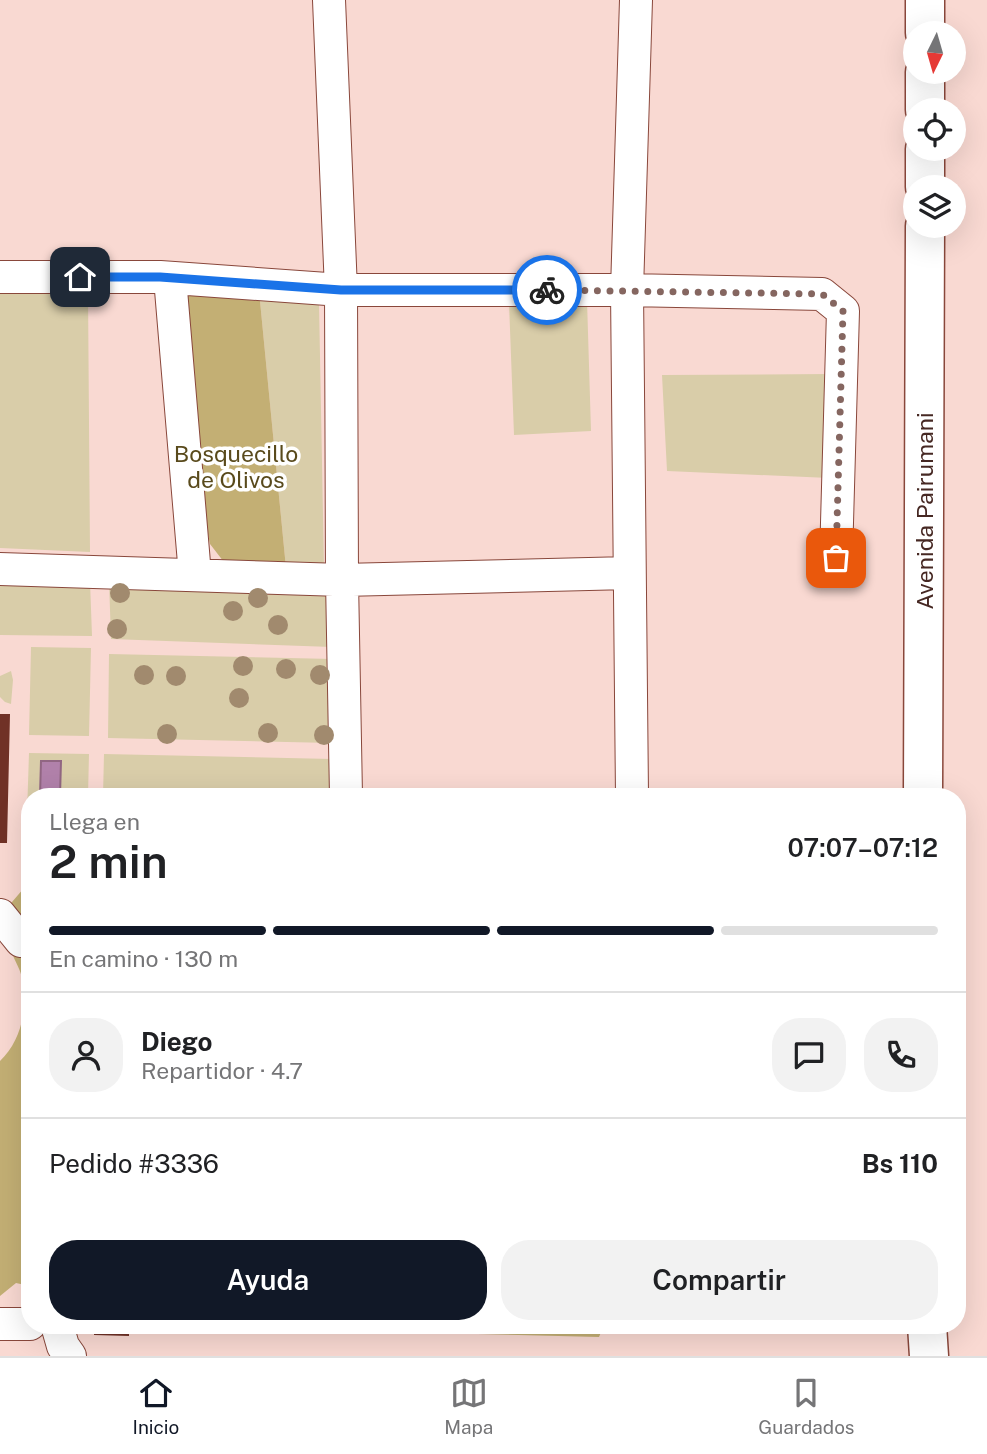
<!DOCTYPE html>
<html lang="es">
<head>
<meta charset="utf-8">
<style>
  :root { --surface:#fff; --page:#f2f2f2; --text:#202124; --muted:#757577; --line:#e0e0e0; --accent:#111827 }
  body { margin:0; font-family:"Public Sans",sans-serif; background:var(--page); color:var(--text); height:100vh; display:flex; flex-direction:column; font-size:26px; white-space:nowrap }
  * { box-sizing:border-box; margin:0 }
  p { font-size:23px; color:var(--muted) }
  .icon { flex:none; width:38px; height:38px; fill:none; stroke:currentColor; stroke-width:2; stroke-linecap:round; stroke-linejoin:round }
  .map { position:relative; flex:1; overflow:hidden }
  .sheet { position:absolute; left:21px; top:788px; width:945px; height:546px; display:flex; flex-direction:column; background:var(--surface); border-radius:28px; box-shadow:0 7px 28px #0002 }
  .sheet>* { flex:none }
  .needle { width:46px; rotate:185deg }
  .buttons { position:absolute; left:903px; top:21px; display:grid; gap:14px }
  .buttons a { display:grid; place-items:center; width:63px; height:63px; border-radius:50%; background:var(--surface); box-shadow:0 7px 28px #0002; font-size:35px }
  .pin { position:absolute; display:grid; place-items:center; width:60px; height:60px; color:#fff; margin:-30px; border-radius:14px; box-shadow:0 4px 10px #0006 }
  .courier { position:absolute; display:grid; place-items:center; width:70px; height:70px; margin:-35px; border:5px solid #1a73e8; border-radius:50%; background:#fff; color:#222; box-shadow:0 2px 9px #0007 }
  .head em { font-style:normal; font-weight:600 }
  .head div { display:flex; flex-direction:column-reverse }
  .head { display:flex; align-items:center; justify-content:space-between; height:119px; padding:0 28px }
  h1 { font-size:46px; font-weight:600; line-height:52px }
  .bar { display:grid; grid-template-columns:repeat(4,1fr); gap:10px 7px; align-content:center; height:84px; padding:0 28px }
  .bar i { height:9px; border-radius:5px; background:var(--line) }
  .bar .current { background:var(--accent) }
  .bar p { grid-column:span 4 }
  .line { display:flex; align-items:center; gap:18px; padding:0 28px; border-top:2px solid var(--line) }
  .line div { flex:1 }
  .round { display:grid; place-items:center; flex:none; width:74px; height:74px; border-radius:28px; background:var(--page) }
  .primary-button { display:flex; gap:14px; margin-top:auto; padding:14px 28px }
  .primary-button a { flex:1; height:80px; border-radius:28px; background:var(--accent); color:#fff; font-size:28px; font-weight:600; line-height:80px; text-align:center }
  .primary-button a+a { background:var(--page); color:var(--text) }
  .tab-bar { display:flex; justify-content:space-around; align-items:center; height:98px; border-top:2px solid var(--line); background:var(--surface); font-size:19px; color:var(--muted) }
  .tab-bar a { display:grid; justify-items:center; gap:4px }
  .tab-bar .current { color:var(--accent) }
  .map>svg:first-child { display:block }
  .green { fill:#d9cda9 }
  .forest { fill:#c3af74 }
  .water { fill:#b181aa; stroke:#916682; stroke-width:2 }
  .building { fill:#703126 }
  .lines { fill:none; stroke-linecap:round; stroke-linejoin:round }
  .minor-casing { stroke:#89473b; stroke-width:34 }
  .major-casing { stroke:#89473b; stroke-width:41 }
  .minor { stroke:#fff; stroke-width:32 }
  .major { stroke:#fff; stroke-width:38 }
  .tree { fill:#a18a6e }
  .done { stroke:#856660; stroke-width:7; stroke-dasharray:0 12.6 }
  .route { stroke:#1a73e8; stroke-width:9 }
  .labels { text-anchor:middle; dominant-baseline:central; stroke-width:7; stroke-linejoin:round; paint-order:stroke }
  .park-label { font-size:23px; fill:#594a1c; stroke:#fff }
  .street-label { font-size:23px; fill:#462823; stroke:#fff }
</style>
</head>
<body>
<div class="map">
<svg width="987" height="1356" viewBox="0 0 987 1356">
  <rect width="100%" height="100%" fill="#f9d9d2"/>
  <!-- green -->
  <path class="green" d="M88 292 90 552 0 548V294Z
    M587 300 591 431 514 435 509 303Z
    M260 301 319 303 324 568H286Z
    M830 374 829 478 667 471 662 375Z
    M0 581H90L92 636 0 635Z
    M109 581 332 588V647L111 639Z
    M31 647 91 648 89 736 29 735Z
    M109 654 333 659 331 743 108 738Z
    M11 671 13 680 11 704 5 702 0 697V676Z
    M29 753 89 754 88 796H60L61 762H41L40 796H30V844H26Z
    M104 754 332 759 331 796H103Z"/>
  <!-- forest -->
  <path class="forest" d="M183 294 260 301 286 568 227 566 210 544 195 469Z
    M30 881V1286L16 1283 0 1296V1061C22 1040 28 1007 22 979 21 970 15 962 12 953 7 941 4 928 0 916Z
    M418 1325H604L599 1337 434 1333Z"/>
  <!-- water -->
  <path class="water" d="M41 761H61L60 796H40Z"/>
  <!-- building -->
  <path class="building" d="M0 714H10L7 843H0Z
    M94 1325H129V1336L94 1335Z"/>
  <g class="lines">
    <defs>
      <path id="minor" d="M329 0 341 290 342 580 346 796
        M0 277H160L341 290H627L822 294 843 311 836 558
        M170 278 195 575
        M0 569 342 580 629 573
        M632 796 627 290 636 0
        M0 915 21 941
        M0 1324H30
        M57 1325 63 1346 70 1356"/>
      <path id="major" d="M925 33V0
        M925 110V72
        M925 187V149
        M923 796 925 226
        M927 1325 929 1356"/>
    </defs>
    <!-- minor casing -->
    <use href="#minor" class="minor-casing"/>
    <!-- major casing -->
    <use href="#major" class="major-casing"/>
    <!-- minor -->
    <use href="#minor" class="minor"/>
    <!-- major -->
    <use href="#major" class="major"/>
  </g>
  <!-- trees -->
  <g class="tree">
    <circle cx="120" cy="593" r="10"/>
    <circle cx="258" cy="598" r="10"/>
    <circle cx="233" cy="611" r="10"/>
    <circle cx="278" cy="625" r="10"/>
    <circle cx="117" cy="629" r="10"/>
    <circle cx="243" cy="666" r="10"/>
    <circle cx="286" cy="669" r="10"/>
    <circle cx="144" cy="675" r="10"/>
    <circle cx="320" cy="675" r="10"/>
    <circle cx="176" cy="676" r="10"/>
    <circle cx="239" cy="698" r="10"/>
    <circle cx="268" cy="733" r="10"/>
    <circle cx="167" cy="734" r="10"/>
    <circle cx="324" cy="735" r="10"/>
  </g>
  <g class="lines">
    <!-- done -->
    <path class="done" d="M547 290 822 294 843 311 836 558"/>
    <!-- route -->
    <path class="route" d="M80 277H160L341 290H547"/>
  </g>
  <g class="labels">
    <!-- park labels -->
    <g class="park-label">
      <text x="236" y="453">Bosquecillo<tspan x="236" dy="26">de Olivos</tspan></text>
    </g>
    <!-- street labels -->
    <g class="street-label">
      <text transform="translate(924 511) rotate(-90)">Avenida Pairumani</text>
    </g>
  </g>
</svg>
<div class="buttons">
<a><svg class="needle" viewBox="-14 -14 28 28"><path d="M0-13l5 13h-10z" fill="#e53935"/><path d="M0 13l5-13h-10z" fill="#757577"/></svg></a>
<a><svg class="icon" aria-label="locate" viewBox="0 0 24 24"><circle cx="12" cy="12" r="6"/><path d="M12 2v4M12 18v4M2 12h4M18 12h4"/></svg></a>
<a><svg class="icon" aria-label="layers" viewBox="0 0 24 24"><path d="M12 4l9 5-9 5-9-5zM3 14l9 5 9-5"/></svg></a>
</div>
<div class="pin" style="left:836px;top:558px;background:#ea580c"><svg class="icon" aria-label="bag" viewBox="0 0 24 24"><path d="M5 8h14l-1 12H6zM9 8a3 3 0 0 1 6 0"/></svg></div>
<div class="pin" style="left:80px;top:277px;background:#1f2937"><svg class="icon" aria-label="home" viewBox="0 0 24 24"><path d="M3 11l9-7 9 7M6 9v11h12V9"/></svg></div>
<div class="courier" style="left:547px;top:290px"><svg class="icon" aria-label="bike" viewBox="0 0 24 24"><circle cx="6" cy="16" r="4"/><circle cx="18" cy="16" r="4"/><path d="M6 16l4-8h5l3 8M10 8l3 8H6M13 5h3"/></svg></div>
<section class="sheet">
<div class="head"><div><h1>2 min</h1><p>Llega en</p></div><em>07:07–07:12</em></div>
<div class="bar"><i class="current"></i><i class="current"></i><i class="current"></i><i></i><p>En camino · 130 m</p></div>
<div class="line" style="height:126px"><a class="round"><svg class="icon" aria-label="person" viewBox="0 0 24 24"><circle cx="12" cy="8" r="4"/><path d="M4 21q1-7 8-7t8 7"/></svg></a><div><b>Diego</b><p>Repartidor · 4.7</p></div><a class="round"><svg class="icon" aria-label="chat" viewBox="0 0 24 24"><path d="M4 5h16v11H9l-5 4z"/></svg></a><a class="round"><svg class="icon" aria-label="phone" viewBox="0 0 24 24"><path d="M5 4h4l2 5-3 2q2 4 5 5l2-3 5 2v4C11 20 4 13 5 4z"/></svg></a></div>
<div class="line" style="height:91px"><div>Pedido #3336</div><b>Bs 110</b></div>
<div class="primary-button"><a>Ayuda</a><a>Compartir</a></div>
</section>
</div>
<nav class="tab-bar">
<a class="current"><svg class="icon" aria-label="home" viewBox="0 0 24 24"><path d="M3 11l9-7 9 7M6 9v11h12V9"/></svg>Inicio</a>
<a><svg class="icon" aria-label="map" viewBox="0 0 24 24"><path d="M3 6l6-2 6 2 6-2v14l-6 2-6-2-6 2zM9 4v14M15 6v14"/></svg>Mapa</a>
<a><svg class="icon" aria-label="saved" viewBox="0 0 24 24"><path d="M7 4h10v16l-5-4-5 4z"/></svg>Guardados</a>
</nav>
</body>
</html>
